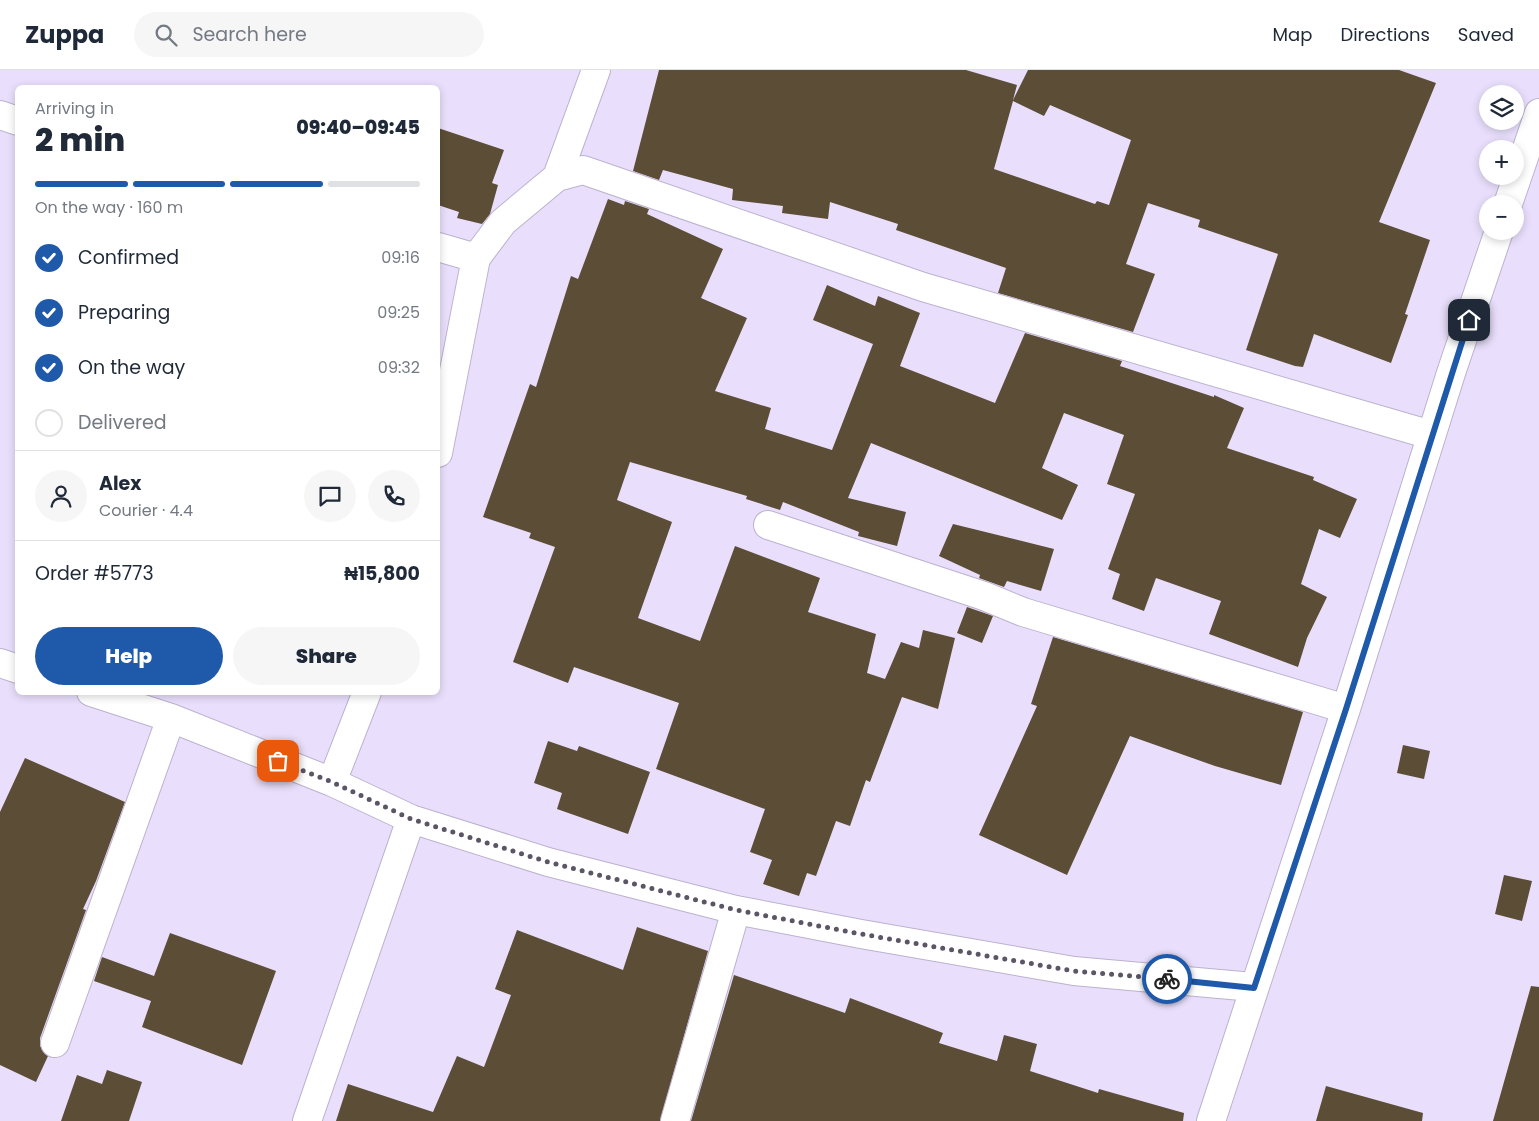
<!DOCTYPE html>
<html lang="en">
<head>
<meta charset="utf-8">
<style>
  :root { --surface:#fff; --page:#f6f6f7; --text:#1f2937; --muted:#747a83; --line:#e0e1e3; --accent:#1f59aa }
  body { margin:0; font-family:Poppins,sans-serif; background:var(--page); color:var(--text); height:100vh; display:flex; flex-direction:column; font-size:19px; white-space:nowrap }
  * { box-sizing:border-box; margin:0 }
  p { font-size:16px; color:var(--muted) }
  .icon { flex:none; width:28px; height:28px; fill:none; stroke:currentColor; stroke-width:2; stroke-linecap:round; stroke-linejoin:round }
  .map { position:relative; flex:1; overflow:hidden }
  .panel { position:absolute; left:15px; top:15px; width:425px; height:610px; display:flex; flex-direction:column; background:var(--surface); border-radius:8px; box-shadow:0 2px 8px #0003 }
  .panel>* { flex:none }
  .tools { position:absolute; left:1479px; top:15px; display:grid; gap:10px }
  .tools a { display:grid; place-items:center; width:45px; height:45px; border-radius:50%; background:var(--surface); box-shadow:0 2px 8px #0003; font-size:25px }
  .pin { position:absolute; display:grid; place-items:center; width:42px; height:42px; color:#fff; margin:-21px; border-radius:10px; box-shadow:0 2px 8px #0006 }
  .courier { position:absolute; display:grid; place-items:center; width:50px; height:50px; margin:-25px; border:4px solid #1f59aa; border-radius:50%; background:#fff; color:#222; box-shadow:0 1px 6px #0007 }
  .overview em { font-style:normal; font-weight:800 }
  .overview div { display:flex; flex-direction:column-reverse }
  .overview { display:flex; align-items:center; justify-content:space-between; height:85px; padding:0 20px }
  h1 { font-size:32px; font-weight:800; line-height:38px }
  .bar { display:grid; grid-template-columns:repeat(4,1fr); gap:8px 5px; align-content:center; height:60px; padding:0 20px }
  .bar i { height:6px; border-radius:4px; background:var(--line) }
  .bar .on { background:var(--accent) }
  .bar p { grid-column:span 4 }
  .line { display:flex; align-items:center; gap:12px; padding:0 20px; border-top:1px solid var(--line) }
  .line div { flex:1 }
  .round { display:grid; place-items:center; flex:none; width:52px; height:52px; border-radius:26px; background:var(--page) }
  ol { padding:0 20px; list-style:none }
  li { display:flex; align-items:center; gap:15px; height:55px }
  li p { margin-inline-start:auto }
  li .icon { padding:5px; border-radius:50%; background:var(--accent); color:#fff; stroke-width:4 }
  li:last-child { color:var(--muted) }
  li i { width:28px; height:28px; border:2px solid var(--line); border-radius:50% }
  .primary-button { display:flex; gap:10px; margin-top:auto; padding:10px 20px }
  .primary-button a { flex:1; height:58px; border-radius:30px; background:var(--accent); color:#fff; font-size:20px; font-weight:800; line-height:58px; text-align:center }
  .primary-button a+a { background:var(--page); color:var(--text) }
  header { display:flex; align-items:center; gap:30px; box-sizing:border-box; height:70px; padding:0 25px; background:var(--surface); border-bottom:1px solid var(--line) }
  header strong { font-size:24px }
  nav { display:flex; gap:28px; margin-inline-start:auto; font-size:18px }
  .search { width:350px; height:45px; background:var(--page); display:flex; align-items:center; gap:12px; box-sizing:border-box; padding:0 18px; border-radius:28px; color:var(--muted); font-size:19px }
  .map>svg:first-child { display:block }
  .building { fill:#5c4d36; fill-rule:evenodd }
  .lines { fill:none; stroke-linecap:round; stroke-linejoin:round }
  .street-casing { stroke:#bcb2ce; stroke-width:30 }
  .street { stroke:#fff; stroke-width:28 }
  .done { stroke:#5b5566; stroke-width:5; stroke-dasharray:0 9 }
  .route { stroke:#1f59aa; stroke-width:6 }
</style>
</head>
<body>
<header>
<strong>Zuppa</strong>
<div class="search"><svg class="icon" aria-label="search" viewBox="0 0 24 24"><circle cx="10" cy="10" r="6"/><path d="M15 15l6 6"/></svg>Search here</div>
<nav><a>Map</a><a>Directions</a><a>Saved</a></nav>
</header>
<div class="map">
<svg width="1539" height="1051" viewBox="0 0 1539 1051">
  <rect width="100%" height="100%" fill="#e9dffc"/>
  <!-- building -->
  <path class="building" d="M659 0H966L1017 15 1013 30 1028 0H1399L1436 13 1379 152 1430 170 1405 244 1408 245 1391 293 1314 264 1303 297 1295 296 1246 280 1278 184 1198 157 1200 150 1148 133 1126 194 1155 204 1133 262 998 223 1006 198 896 160 898 154 830 132 828 149 782 143 783 136 732 130 733 119 663 100 659 110 633 101ZM1013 31 1044 46 1050 35 1131 70 1109 135 1097 131 1095 134 994 99Z
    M438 58 504 80 492 113 498 115 490 144 482 154 457 148 459 142 438 135Z
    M608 129 624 135 625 131 649 139 647 144 723 179 701 228 747 248 715 321 771 338 765 359 832 380 873 274 813 250 827 215 875 236 878 226 920 243 900 296 995 333 1025 263 1122 291 1120 296 1214 327V325L1244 338 1227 378 1314 407 1313 410 1357 429 1340 468 1319 459 1301 514 1327 527 1307 568 1298 597 1209 564 1221 531 1156 508 1144 541 1112 529 1120 504 1108 499 1135 424 1107 414 1124 365 1064 343 1042 398 1078 415 1062 450 871 373 848 428 906 442 897 476 858 466 859 462 783 432 780 440 746 429 747 426 630 392 617 430 672 452 638 548 700 571 735 476 820 508 808 542 876 564 867 603 885 609 901 572 919 578 923 560 955 568 938 639 902 627 870 712 866 710 850 756 836 751 816 806 807 803 799 826 763 814 772 790 750 782 765 739 656 699 679 633 574 597 568 613 513 592 555 477 529 468 531 463 483 447 530 314 536 317 571 206 578 209Z
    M953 454 1054 479 1041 521 1007 511 1004 517 979 508 980 505 939 486Z
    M967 537 993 546 982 573 957 563Z
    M1053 567 1303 642 1281 715 1215 696 1130 666 1067 805 979 765 1037 636 1031 634Z
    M548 671 577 681 579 676 650 702 628 764 557 739 562 723 534 713Z
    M1403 675 1430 681 1424 709 1397 703Z
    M25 688 125 732 96 811 83 839 86 840 40 968V976L48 986 36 1012 0 995V742Z
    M1504 805 1532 811 1522 851 1495 844Z
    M637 857 708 881 660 1051H336L348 1014 433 1042 457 986 484 997 511 925 495 919 517 860 623 900Z
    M170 863 276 901 242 995 142 957 151 931 94 911 102 887 154 906Z
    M734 905 845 943 850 928 943 963 939 973 997 991 1004 965 1037 974 1030 1001 1098 1023 1099 1019 1184 1043 1183 1051H691Z
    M1531 916 1539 917V1051H1493Z
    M107 1000 142 1012 129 1051H61L77 1005 102 1014Z
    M1326 1016 1423 1043 1422 1051H1316Z"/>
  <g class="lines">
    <defs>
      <path id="street" d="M0 45 18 51
        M557 107 596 0
        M1508 134 1539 43
        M438 177 476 188
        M438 383 476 188 503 152 557 107 583 100 923 217 1431 365
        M768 455 984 526 1023 542 1346 639
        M0 593 18 599
        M91 622 171 648 332 712 411 749 548 792 736 840 861 864 1074 901 1253 917
        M332 712 367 622
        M55 973 171 648
        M307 1051 411 749
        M675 1051 736 840
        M1211 1051 1346 639 1451 303 1499 161"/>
    </defs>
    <!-- street casing -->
    <use href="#street" class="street-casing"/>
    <!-- street -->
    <use href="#street" class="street"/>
  </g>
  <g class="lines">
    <!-- done -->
    <path class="done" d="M278 691 332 712 411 749 548 792 736 840 861 864 1074 901 1167 909"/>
    <!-- route -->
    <path class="route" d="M1167 909 1254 918 1346 639 1469 250"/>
  </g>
</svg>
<div class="tools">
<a><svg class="icon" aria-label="layers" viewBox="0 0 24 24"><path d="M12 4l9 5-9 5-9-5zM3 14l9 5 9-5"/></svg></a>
<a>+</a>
<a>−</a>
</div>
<div class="pin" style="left:278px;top:691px;background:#ea580c"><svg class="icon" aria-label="bag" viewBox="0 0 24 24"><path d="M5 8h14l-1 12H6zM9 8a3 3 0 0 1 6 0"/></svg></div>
<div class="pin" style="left:1469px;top:250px;background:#1f2937"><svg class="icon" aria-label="home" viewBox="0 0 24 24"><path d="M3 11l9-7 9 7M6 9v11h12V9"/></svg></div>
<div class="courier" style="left:1167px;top:909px"><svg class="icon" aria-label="bike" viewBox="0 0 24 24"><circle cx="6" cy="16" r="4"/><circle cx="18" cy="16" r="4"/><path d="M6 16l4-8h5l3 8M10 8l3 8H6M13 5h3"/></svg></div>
<section class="panel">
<div class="overview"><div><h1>2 min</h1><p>Arriving in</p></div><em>09:40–09:45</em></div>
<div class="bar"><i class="on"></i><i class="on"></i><i class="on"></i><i></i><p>On the way · 160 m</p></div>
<ol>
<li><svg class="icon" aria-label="check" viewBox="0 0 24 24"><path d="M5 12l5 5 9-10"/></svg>Confirmed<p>09:16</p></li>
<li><svg class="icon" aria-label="check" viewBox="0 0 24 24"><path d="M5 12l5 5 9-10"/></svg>Preparing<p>09:25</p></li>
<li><svg class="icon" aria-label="check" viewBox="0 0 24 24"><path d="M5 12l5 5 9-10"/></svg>On the way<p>09:32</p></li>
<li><i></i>Delivered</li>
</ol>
<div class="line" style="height:90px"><a class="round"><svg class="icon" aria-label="person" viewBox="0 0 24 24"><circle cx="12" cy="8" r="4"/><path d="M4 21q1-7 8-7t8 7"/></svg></a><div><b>Alex</b><p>Courier · 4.4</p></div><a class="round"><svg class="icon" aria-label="chat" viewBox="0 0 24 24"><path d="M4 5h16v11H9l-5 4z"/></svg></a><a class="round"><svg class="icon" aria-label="phone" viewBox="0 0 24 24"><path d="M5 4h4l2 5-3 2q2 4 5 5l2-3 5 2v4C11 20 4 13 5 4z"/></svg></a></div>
<div class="line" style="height:65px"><div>Order #5773</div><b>₦15,800</b></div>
<div class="primary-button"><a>Help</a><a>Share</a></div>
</section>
</div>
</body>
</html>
